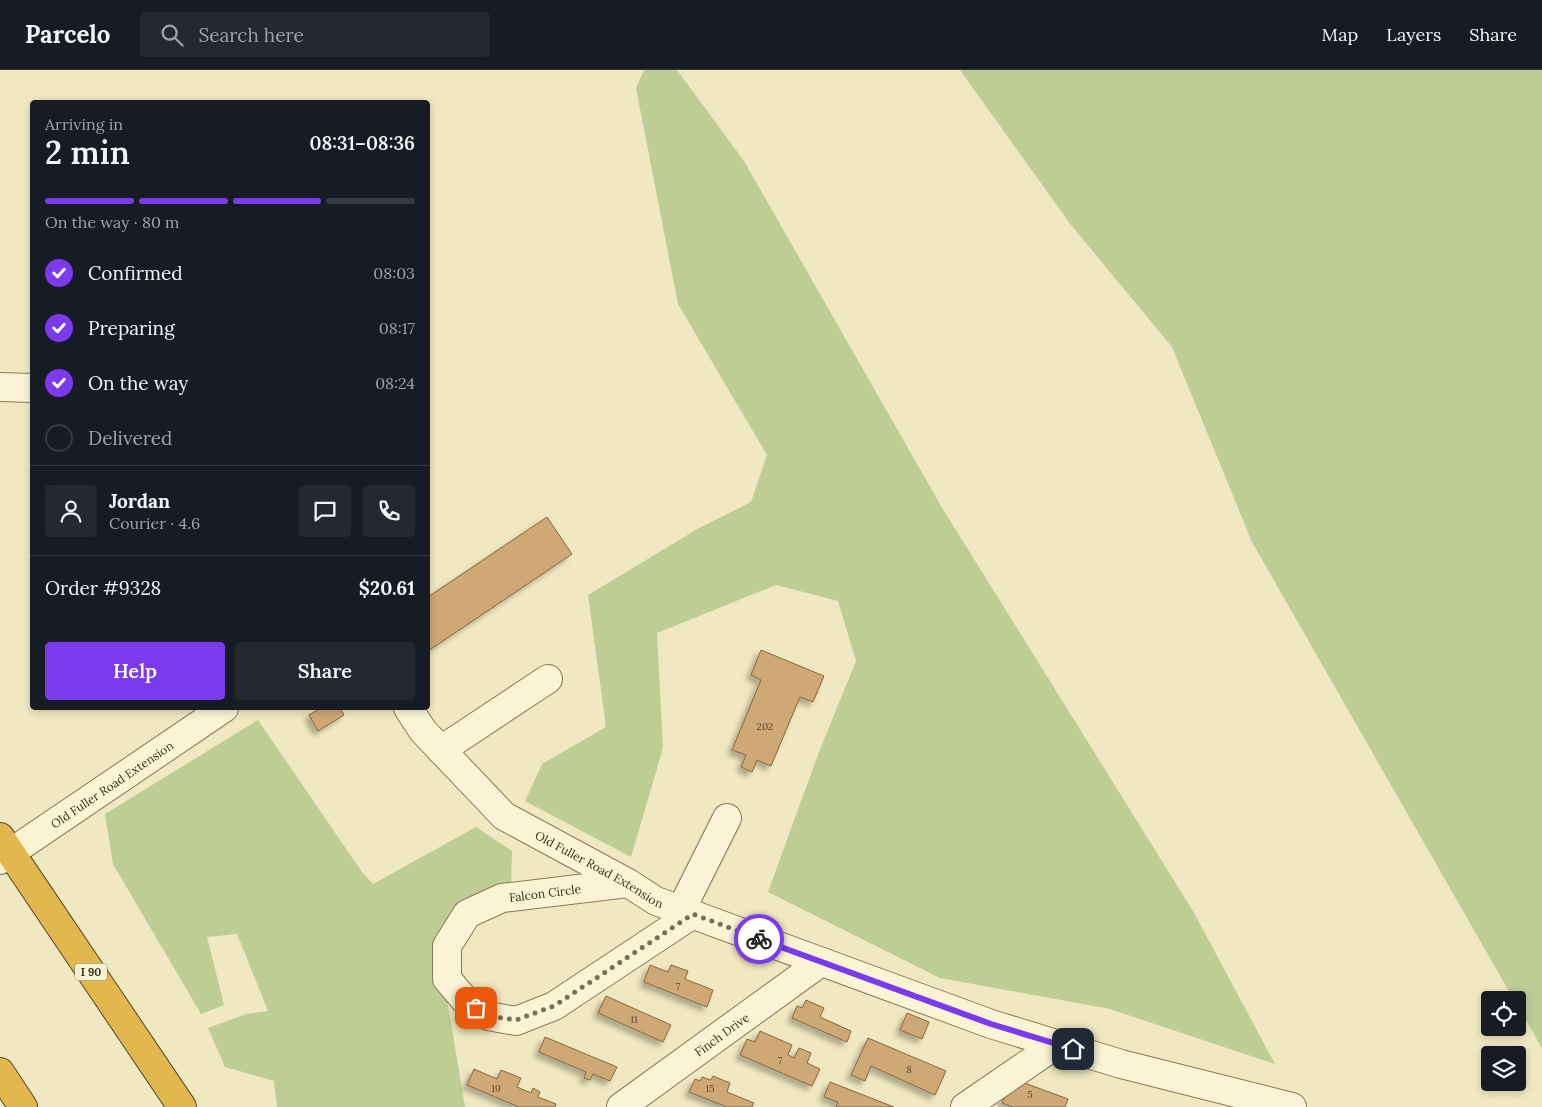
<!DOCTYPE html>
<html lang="en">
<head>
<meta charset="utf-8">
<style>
  :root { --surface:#171b24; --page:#242831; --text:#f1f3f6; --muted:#9ea1a6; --line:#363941; --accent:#7c3aed }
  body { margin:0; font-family:Lora,serif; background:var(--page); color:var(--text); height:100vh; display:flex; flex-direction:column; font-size:19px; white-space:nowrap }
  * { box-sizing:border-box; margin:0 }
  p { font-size:16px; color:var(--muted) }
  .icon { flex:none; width:28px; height:28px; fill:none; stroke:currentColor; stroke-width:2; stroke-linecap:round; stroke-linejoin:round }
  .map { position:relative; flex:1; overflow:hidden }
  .drawer { position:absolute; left:30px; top:30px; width:400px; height:610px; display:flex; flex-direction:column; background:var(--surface); border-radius:5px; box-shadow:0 2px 8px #0003 }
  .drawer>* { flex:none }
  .tools { position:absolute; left:1481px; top:921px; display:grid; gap:10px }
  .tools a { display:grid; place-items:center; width:45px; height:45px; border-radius:5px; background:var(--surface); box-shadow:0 2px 8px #0003; font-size:25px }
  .pin { position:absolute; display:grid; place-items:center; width:42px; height:42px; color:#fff; margin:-21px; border-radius:10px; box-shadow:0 2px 8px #0006 }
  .courier { position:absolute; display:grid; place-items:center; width:50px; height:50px; margin:-25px; border:4px solid #7c3aed; border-radius:50%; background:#fff; color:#222; box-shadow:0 1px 6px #0007 }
  .head em { font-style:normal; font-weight:600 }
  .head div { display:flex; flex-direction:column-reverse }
  .head { display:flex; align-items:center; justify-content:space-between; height:85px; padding:0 15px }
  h1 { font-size:32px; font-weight:600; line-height:38px }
  .bar { display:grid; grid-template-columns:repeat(4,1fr); gap:8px 5px; align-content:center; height:60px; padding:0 15px }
  .bar i { height:6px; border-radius:4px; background:var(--line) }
  .bar .selected { background:var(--accent) }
  .bar p { grid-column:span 4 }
  .line { display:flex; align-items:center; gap:12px; padding:0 15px; border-top:1px solid var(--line) }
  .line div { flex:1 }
  .round { display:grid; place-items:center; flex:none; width:52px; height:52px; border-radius:5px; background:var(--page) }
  ol { padding:0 15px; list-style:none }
  li { display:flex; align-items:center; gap:15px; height:55px }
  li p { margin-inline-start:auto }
  li .icon { padding:5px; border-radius:50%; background:var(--accent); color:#fff; stroke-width:4 }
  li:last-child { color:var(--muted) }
  li i { width:28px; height:28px; border:2px solid var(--line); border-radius:50% }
  .action { display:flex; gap:10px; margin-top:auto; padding:10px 15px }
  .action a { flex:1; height:58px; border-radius:5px; background:var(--accent); color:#fff; font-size:20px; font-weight:600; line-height:58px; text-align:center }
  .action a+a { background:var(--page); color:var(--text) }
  header { display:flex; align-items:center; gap:30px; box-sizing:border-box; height:70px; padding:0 25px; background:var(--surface); border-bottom:1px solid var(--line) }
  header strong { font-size:24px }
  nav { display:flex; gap:28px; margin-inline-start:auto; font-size:18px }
  .search { width:350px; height:45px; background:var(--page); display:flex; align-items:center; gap:12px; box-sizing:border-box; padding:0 18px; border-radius:5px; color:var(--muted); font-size:19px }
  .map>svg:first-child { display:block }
  .green { fill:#becd94 }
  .building { fill:#cea875; stroke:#89663d; filter:url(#shadow) }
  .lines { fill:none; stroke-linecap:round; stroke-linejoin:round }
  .minor-casing { stroke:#897958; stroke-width:30 }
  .highway-casing { stroke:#56462c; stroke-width:30 }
  .minor { stroke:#faf4d4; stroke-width:28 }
  .highway { stroke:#e2b74e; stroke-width:28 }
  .done { stroke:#786f55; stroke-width:5; stroke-dasharray:0 9 }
  .route { stroke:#7c3aed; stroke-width:6 }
  .labels { text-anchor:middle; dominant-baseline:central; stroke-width:5; stroke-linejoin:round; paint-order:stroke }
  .number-label { font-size:10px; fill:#5e4c32 }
  .shield { fill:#f6f1d0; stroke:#716852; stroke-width:1 }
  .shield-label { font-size:11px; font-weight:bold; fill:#382e1c }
  .street-label { font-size:12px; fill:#382e1c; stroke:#f6f1d0 }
</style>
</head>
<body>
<header>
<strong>Parcelo</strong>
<div class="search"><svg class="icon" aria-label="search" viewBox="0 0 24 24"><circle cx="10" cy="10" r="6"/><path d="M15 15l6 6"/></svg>Search here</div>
<nav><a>Map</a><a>Layers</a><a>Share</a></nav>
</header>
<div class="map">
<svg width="1542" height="1037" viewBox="0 0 1542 1037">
  <defs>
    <filter id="shadow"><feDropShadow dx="-4.5" dy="4.5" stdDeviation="2.5" flood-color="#0004"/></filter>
  </defs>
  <rect width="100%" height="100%" fill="#efe8c0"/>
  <!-- green -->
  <path class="green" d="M644 0H677L744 91 941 436 1193 841 1275 994 1110 939 940 908 768 822 819 682 856 591 838 531 776 515 657 563 663 678 631 787 525 731 542 694 606 657 588 525 699 458 751 432 767 385 678 234 636 18Z
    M960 0H1542V978L1518 936V930H1514L1252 472 1172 277 1071 155Z
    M258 650 362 802 373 814 476 757 512 781 511 819 437 869 465 1037H277L274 1011 225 997 208 958 246 944 268 941 237 864 207 867 224 935 201 944 113 794 105 744Z"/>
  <!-- building -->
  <path class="building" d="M547 447 572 484 428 581V527Z
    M761 580 824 606 813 632 800 627 771 696 757 690 752 702 741 697 746 685 732 680 761 610 751 605Z
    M321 638H340L344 645 318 661 309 645Z
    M650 895 668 902 671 895 688 901 685 909 713 920 707 937 644 912Z
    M606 926 671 955 663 972 598 943Z
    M806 930 824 938 820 947 851 961 847 972 792 948 797 936 802 938Z
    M907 943 929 952 922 969 900 960Z
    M760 961 792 975 788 985 794 988 799 978 811 983 807 993 820 999 812 1016 740 985 747 969 755 972Z
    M545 967 617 997 610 1011 593 1004 590 1010 584 1008 586 1002 539 982Z
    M868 968 946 1001 935 1025 871 996 865 1011 851 1005Z
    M474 999 497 1009 501 1000 521 1008 517 1017 531 1023 533 1018 540 1022 538 1027 556 1034 555 1037H519L467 1015Z
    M713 1006 730 1013 727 1022 754 1033 752 1037H727L689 1022 695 1009 700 1011 702 1007 711 1010Z
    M830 1012 894 1037H836L838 1032 824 1027Z
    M1022 1012 1068 1029 1065 1037H1013L1002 1033 1009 1015 1019 1018Z"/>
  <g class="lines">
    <defs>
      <g id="minor">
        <path d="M0 317 32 318"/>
        <path id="s1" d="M408 638 423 661 504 746 628 813 656 831 991 954 1121 994 1292 1037"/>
        <path d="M441 680 548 609"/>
        <path id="s2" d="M0 790 224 638"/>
        <path d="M628 813 502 828 467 844 447 876V909L464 929 488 946 516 951 554 936 693 844"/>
        <path d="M681 840 727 748"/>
        <path id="s3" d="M621 1037 821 892"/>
        <path d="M965 1037 1057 974"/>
      </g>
      <path id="highway" d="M0 767 182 1037
        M0 1002 23 1037"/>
    </defs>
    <!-- minor casing -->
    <use href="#minor" class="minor-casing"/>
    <!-- highway casing -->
    <use href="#highway" class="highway-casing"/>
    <!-- minor -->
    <use href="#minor" class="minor"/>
    <!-- highway -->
    <use href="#highway" class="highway"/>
  </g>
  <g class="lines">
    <!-- done -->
    <path class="done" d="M476 938 488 946 516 950 554 936 693 844 759 869"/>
    <!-- route -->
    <path class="route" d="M759 869 991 954 1073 979"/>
  </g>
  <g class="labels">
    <!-- number labels -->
    <g class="number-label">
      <text x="765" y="656">202</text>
      <text x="678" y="916">7</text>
      <text x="634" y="949">11</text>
      <text x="780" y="990">7</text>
      <text x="909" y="999">8</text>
      <text x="496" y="1018">19</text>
      <text x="710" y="1018">15</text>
      <text x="1030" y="1024">5</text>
    </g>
    <!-- shield labels -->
    <rect class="shield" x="75" y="893.5" width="32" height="17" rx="4"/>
    <g class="shield-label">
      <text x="91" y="902">I 90</text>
    </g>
    <!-- street labels -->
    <g class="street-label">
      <text stroke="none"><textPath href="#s2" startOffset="135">Old Fuller Road Extension</textPath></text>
      <text stroke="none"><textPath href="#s1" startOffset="254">Old Fuller Road Extension</textPath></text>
      <text transform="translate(545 823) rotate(-7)">Falcon Circle</text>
      <text stroke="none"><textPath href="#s3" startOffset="124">Finch Drive</textPath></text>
    </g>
  </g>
</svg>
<div class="tools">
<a><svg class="icon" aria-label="locate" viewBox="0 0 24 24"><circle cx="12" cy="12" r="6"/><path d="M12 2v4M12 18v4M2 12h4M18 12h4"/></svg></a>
<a><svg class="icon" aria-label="layers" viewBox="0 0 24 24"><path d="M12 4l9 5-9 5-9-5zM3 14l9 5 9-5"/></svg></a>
</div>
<div class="pin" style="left:476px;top:938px;background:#ea580c"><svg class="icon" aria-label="bag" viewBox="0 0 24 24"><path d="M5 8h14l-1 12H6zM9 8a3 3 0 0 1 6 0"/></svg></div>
<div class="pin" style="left:1073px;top:979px;background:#1f2937"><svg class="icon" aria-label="home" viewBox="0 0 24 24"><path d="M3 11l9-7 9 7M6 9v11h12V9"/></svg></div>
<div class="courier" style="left:759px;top:869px"><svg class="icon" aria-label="bike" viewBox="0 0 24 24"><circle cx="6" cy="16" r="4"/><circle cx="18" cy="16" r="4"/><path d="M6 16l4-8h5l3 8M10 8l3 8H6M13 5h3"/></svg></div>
<section class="drawer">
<div class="head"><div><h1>2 min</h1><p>Arriving in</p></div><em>08:31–08:36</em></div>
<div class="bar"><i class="selected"></i><i class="selected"></i><i class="selected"></i><i></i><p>On the way · 80 m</p></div>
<ol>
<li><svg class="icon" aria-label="check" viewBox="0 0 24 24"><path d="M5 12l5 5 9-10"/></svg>Confirmed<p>08:03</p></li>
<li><svg class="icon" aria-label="check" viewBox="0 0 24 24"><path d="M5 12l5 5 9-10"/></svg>Preparing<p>08:17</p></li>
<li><svg class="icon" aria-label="check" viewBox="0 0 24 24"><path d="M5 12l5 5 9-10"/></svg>On the way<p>08:24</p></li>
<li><i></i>Delivered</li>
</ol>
<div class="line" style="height:90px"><a class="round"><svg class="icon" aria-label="person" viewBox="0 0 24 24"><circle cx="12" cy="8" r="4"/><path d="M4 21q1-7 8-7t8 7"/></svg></a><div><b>Jordan</b><p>Courier · 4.6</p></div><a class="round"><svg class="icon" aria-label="chat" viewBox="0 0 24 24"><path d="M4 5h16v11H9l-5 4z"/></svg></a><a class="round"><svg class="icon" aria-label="phone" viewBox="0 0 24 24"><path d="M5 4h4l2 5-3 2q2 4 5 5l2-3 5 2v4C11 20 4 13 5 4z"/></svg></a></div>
<div class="line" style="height:65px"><div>Order #9328</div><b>$20.61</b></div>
<div class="action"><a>Help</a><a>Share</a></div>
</section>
</div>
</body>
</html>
